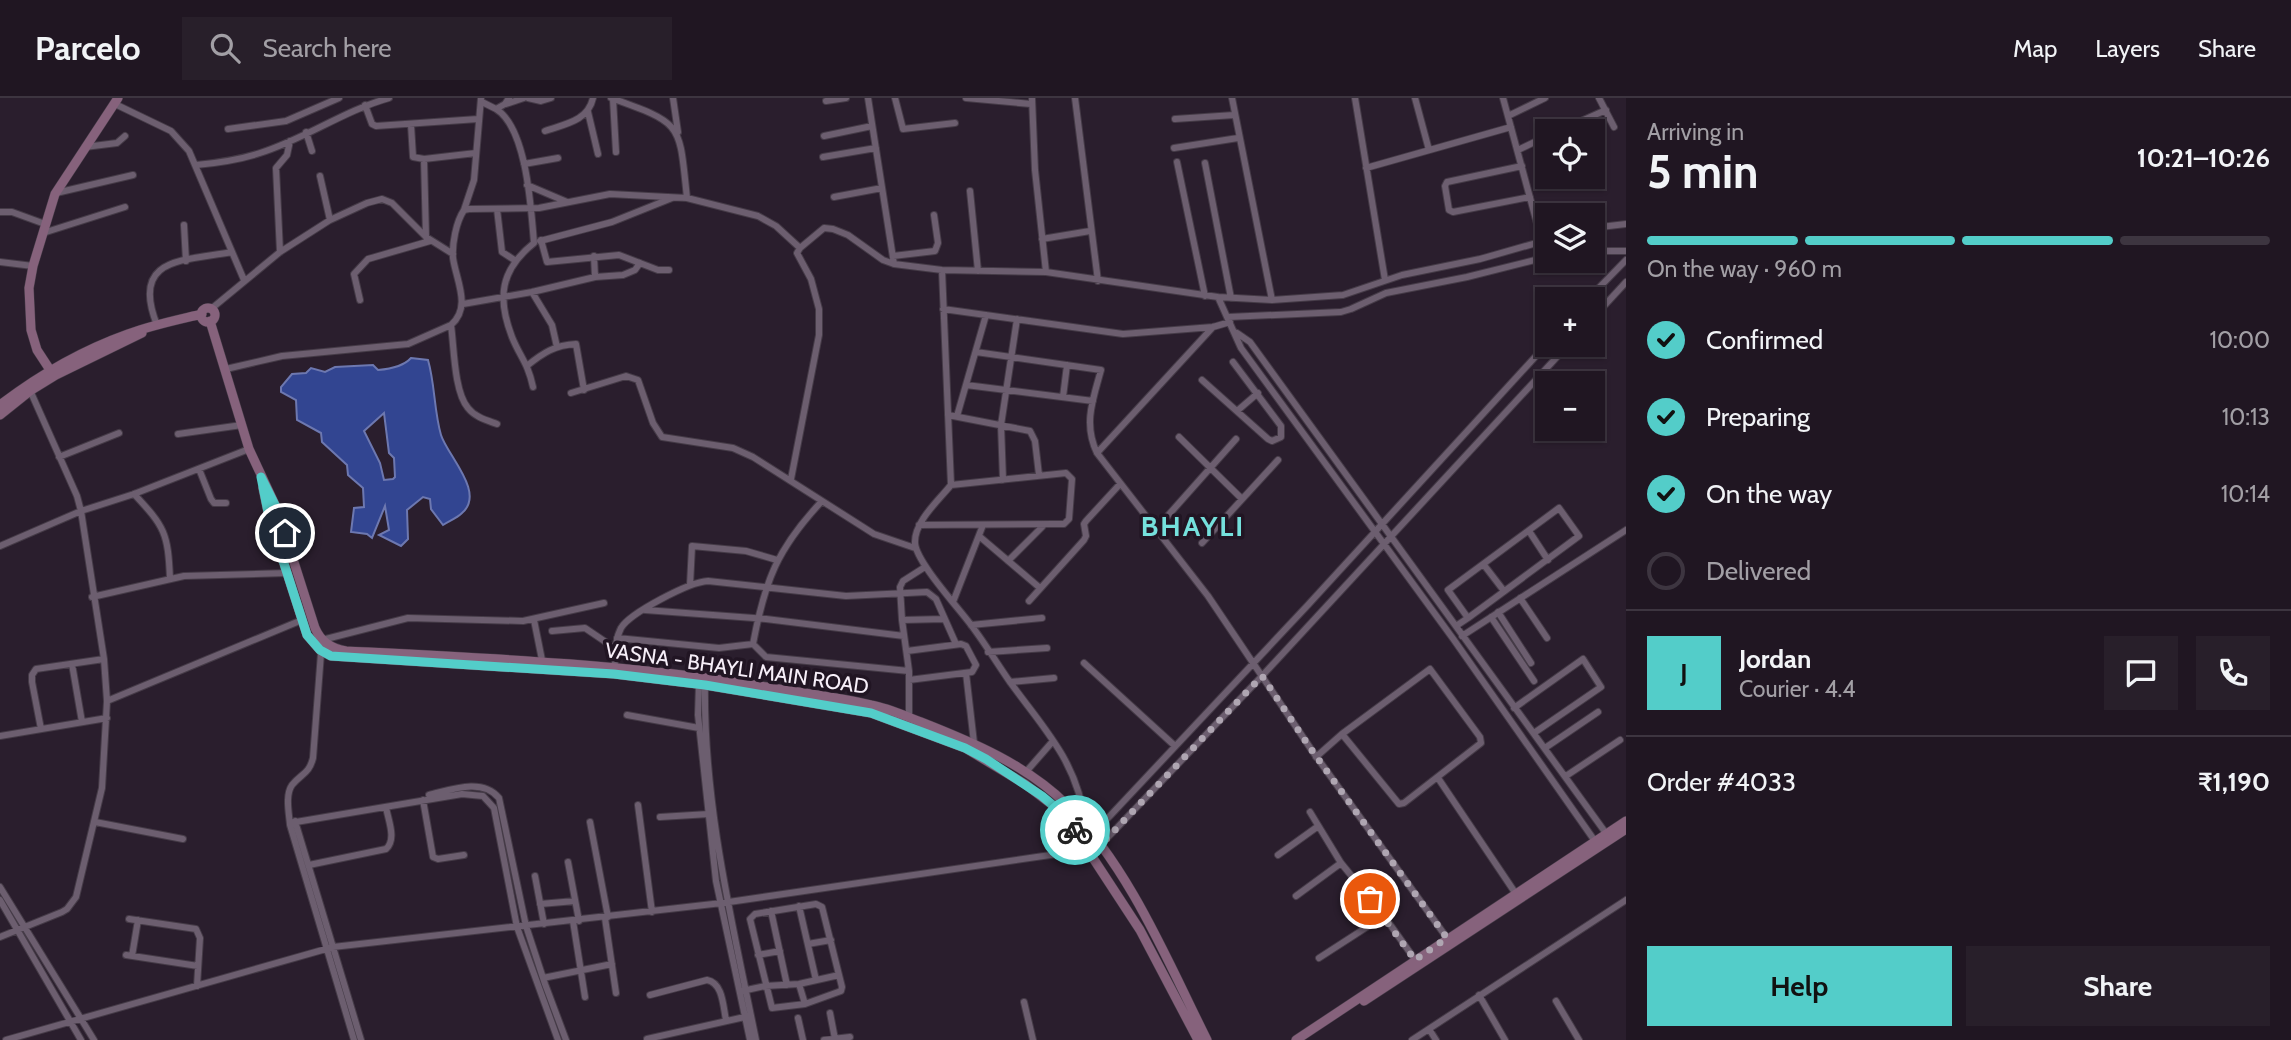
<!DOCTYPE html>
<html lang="en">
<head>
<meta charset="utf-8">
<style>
  :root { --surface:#201622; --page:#281f2a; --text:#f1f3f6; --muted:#a29fa5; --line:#3d3540; --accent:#53cdc9 }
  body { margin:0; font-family:Cabin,sans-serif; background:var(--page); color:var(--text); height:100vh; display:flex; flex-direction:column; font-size:26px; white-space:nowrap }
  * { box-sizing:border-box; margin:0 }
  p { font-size:23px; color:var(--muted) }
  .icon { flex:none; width:38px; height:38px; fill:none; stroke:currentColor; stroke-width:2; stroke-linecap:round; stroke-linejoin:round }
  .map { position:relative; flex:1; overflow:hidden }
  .panel { display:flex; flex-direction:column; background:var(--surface); width:665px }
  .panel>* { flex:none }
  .fabs { position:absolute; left:1535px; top:21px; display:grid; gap:14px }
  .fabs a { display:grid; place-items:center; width:70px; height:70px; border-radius:0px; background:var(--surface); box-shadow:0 2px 5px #0004,0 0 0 2px var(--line); font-size:35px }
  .pin { position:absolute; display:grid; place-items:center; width:60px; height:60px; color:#fff; margin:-30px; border:4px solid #fff; border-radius:50%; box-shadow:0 2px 7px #0007 }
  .courier { position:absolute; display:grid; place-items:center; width:70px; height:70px; margin:-35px; border:5px solid #53cdc9; border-radius:50%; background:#fff; color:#222; box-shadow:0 2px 9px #0007 }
  .headline em { font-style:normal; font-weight:700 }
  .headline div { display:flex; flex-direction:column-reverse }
  .headline { display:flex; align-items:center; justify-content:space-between; height:119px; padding:0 21px }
  h1 { font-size:46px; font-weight:700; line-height:52px }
  .bar { display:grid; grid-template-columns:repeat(4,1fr); gap:10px 7px; align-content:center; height:84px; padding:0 21px }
  .bar i { height:9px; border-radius:5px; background:var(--line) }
  .bar .selected { background:var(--accent) }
  .bar p { grid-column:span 4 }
  .line { display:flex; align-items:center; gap:18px; padding:0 21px; border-top:2px solid var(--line) }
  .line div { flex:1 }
  .round { display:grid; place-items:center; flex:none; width:74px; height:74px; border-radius:0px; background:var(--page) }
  ol { padding:0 21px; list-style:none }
  li { display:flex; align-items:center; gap:21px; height:77px }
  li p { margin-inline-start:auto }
  li .icon { padding:7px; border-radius:50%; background:var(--accent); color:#111; stroke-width:4 }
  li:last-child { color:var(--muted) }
  li i { width:38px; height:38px; border:4px solid var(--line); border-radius:50% }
  .action { display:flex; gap:14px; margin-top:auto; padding:14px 21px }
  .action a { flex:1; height:80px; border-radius:0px; background:var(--accent); color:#111; font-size:28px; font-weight:700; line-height:80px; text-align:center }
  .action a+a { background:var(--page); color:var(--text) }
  header { display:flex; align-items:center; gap:42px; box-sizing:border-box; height:98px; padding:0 35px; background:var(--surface); border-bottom:2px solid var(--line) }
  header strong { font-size:33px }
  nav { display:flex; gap:38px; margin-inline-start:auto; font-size:24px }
  .search { width:490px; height:63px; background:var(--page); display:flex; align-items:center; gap:18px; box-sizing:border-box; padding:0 24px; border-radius:0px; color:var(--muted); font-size:26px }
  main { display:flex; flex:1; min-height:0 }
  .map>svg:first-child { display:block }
  .water { fill:#324591; stroke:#6d78b0; stroke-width:2; fill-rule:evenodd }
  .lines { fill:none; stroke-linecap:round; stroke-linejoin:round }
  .street-casing { stroke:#453b47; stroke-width:8 }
  .secondary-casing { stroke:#453b47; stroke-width:10 }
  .street { stroke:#6c5e6f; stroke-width:6 }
  .secondary { stroke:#86627c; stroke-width:9 }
  .done { stroke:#afa6b2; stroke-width:7; stroke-dasharray:0 12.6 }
  .route { stroke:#53cdc9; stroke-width:9 }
  .labels { text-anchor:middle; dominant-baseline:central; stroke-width:7; stroke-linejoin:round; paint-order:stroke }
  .street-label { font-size:21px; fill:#f7eff9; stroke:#211523 }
  .district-label { font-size:28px; font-weight:bold; letter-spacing:2px; fill:#75e0dc; stroke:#211523 }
</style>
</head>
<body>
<header>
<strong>Parcelo</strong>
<div class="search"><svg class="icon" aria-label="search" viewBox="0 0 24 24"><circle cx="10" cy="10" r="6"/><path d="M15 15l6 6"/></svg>Search here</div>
<nav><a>Map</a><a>Layers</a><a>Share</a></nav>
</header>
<main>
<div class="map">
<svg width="1626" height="942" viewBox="0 0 1626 942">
  <rect width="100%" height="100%" fill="#2a1e2d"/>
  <!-- water -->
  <path class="water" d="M411 260 428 262C435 286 434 313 441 337 447 357 486 395 462 415 457 420 449 423 443 427L431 411 430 401 423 399 407 412 408 441 401 448 379 437 389 432 385 408 372 440 367 436 351 434 354 410 364 409 363 390 348 377 347 367 322 344 321 335 297 322 296 302 281 294V289L292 276 306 275 311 270 325 274 335 269 373 267 378 272C389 271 403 269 411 260ZM384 315 389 355 394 360 395 379 393 381 384 382 380 365 364 333Z"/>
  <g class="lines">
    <defs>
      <path id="street" d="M528 0 541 3 551 0
        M611 0C684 26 679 25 687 100
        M673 0 678 34
        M868 0 894 166
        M895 0 903 31 955 25
        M966 0 1031 6
        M1032 0 1035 72 1046 174
        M1075 0 1098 183
        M1232 0 1272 202
        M1355 0 1385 182
        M1415 0 1429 52
        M1503 0 1542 144
        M1599 0 1614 29
        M613 1 616 54
        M826 3 846 0
        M482 4 496 11 505 6 509 0
        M115 6 171 33 189 53 244 182
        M506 6 524 0
        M365 7 372 26 376 28 478 21
        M496 11C527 30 531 111 534 145 500 172 497 200 512 239 520 259 528 265 533 289
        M588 14 598 56
        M1508 18 1545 0
        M1175 21 1234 17
        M411 27 413 59 424 61
        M228 31 286 23 339 0
        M545 33C565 26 588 23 593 0
        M1559 33 1606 12
        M306 34 312 53
        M824 38 872 28
        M85 49 117 45 125 38
        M1174 50 1238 40
        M1518 52 1547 38
        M823 59 876 50
        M1177 64 1205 198
        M1205 65 1231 200
        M524 66 558 60
        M196 67C217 65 239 62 260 55 305 41 343 13 389 0
        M1522 68 1447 84 1445 88 1449 112 1453 114 1530 99
        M1366 70 1511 29
        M320 78 330 122
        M527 87 567 104
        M970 93 978 173
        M56 95 133 77
        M834 99 882 90
        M497 111 502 154 516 163
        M464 112 474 82 481 0
        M0 114H12L45 126
        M184 127 186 163
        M1592 130 1626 126
        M43 135 125 109
        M426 139 424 61 476 55
        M1042 141 1090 133
        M541 142 547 164 619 157 658 172H669
        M540 143 612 124 672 100
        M1592 153H1626
        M280 154 276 70 287 57 290 43
        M594 158 595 179
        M893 158 935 153 938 145 934 117
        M0 164 33 168
        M942 172 951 387C938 403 914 424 915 445 916 463 955 506 968 523 983 542 996 564 1010 584 1047 635 1077 663 1086 728
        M532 194 552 227 557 249
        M1218 199 1241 250 1454 542 1597 746
        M1588 201 1626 162
        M360 202 354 176 368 161 430 143
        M463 206 532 194 595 179 623 177 635 172 640 165
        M211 211 280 154 330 122 367 105 382 101 392 105 426 139 453 156
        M943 211 1123 236 1213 229 1230 224
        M1228 219 1341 214 1351 211 1386 195 1467 179 1547 159
        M1592 221 1626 184
        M157 227C130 159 183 163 232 154
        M451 227C454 248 454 294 468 310 475 319 486 322 497 326
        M1237 235 1250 244 1608 738
        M1547 246 1307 508 1093 736 1071 754 1092 756 1262 578 1568 247
        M976 254 1101 272C1093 301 1083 326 1097 355L1208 498 1313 654 1447 840
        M528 267C543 255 555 247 576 246L584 292
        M226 271 282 258 408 246 451 227C472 209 456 182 453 160 452 146 456 124 464 112L469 111 539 110 610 96 687 100 758 118 776 128 800 150
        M1202 282 1268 341 1272 343 1281 339V328L1233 264
        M966 287 1093 303
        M29 290 77 398 81 413 134 396 249 351
        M571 295 626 278 638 282 653 325 662 339 733 350 753 359 874 436 915 450
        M1063 299 1067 267
        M1237 313 1258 295
        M948 317 1030 333 1035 343 1039 377
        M957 318 986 217
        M178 336 242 327
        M1179 339 1242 401
        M1097 355 1213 229
        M59 359 119 335
        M199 371 211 401 214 405H226
        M791 381 819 237V211L811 181 797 155 800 150 824 130 833 131 848 137 883 162 894 166 942 172 1046 174 1218 199 1272 202 1343 197 1402 177 1480 161 1547 142
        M1003 382 1001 327 1017 221
        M134 396C165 429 168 435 170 481
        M919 427 1054 426H1064L1069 421 1072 381 1066 375 951 387
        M1156 431 1236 341
        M1529 433 1548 462
        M979 438 1040 490
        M1202 445 1278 362
        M0 448 81 413 104 561 107 603 102 690 76 799 67 811 62 814 0 839
        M1008 463 1044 427
        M1484 467 1504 493
        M690 487 692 448 746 453 777 462
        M92 499 184 478 287 475
        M1520 500 1547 540
        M1029 503 1084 442 1086 438 1084 426 1086 423 1120 386
        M953 504 983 427
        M645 512 766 521 904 538
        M1498 514 1531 565
        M1491 519 1534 583
        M534 522 542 562
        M902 522 944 521
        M971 527 1042 520
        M1456 528 1468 520 1579 438 1559 410 1448 492 1468 520
        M552 533 585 530 616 551
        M1462 538 1626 432
        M617 540 719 550 753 546 766 559 909 573
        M753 546C765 482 777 451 822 403
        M907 553 961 546 966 548 976 567 972 574 909 582
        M988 554 1047 550
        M1084 565 1175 648
        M72 566 82 624
        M614 574C616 560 614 543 621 530 630 515 689 484 708 483L846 498 927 494 936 501 956 546
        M966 575 974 645
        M705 584C703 705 732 824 756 942
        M1010 584 1054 580
        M699 585 698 617 716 783 750 942
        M107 603 302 522
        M1514 610 1583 561 1601 589 1534 635
        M627 617 699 630
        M909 620V573L902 522 900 489 903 483 925 469
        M41 631 32 584V577L36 571 104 561
        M0 638 107 620
        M1545 650 1598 614
        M1316 659 1342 636 1399 706 1404 705 1481 645 1480 639 1430 571 1342 636
        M1025 675 1053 643
        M1566 678 1620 642
        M1438 680 1516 796
        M429 697C450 692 482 679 499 700L526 828 545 886 566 942
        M423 702 433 759 438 761 464 757
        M638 707 652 814
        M1310 714 1341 765 1384 818 1416 863
        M660 719 709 716
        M295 723 361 942
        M95 724 183 741
        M296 724 462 696 483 698 494 710 517 829 558 942
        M590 724 608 819
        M1278 757 1317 729
        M568 764 579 823
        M309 767 386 751C397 741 388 722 386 709
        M535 778 544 826
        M0 789 94 942
        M1296 798 1341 765
        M0 802 81 942
        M540 806 575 803
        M816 806 822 809 842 889 841 893 805 906 772 910 750 821 755 816Z
        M799 808 816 882
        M771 813 787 887
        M605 820 616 895
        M129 821 196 831 200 840 197 888
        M573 823 585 899
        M808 846 831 842
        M126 857 198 868
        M758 857 780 853
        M132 858 138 822
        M1319 860 1384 818
        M543 880 612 866
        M799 886 805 906
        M742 893 765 888 799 886 839 877
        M650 897 707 882C723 885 723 908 726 922
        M1479 897 1505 942
        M1556 903 1579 942
        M1024 904 1033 942
        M830 915 835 941
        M798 920 803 942
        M1429 931 1436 942
        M647 941 749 918
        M6 942 333 849 722 805 1071 754
        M354 942 290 727C289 715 285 697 292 687 302 675 309 676 313 660L322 542 408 520 523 523 604 505
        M824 942 850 939
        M1412 942 1626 802"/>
      <path id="secondary" d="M201 217a7 7 0 1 1 14 0a7 7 0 1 1-14 0Z
        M210 223 249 351 277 411 315 530C321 544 331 550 346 553 487 560 627 566 767 589 801 595 837 599 871 607 888 610 905 618 921 624 972 644 1027 667 1067 707 1130 771 1167 862 1207 942
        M54 278 37 252 31 232 29 190 33 168 55 96 118 0
        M0 307C38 278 83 252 128 236 152 227 177 222 202 216
        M0 317 30 293 56 277 142 235
        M263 390 269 419 307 537 320 552 331 558 614 576 705 587 871 615 965 650 1025 686 1055 709 1072 728 1140 832 1198 942
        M1364 903 1626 731
        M1296 942 1626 723"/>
    </defs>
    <!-- street casing -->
    <use href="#street" class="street-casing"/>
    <!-- secondary casing -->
    <use href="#secondary" class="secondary-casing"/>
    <!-- street -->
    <use href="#street" class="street"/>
    <!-- secondary -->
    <use href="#secondary" class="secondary"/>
  </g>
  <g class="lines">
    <!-- done -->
    <path class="done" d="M1075 732 1092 756 1262 578 1313 654 1447 840 1415 862 1370 801"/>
    <!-- route -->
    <path class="route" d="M285 435 277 411 261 379 269 419 307 537 320 552 331 558 614 576 705 587 871 615 965 650 986 661 1042 698 1055 709 1075 732"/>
  </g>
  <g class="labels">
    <!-- street labels -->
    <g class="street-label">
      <text transform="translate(737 570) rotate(8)">VASNA - BHAYLI MAIN ROAD</text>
    </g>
    <!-- district labels -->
    <g class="district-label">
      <text x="1193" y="428">BHAYLI</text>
    </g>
  </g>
</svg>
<div class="fabs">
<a><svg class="icon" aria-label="locate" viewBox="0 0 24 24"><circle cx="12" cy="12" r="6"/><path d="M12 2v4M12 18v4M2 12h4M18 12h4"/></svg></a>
<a><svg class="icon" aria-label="layers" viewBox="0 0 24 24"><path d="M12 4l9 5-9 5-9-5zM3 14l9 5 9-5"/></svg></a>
<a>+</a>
<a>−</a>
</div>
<div class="pin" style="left:1370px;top:801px;background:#ea580c"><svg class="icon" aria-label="bag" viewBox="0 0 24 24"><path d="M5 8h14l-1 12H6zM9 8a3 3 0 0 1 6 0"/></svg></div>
<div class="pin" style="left:285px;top:435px;background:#1f2937"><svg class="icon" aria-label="home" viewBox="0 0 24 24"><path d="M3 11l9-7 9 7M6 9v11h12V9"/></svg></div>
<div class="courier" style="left:1075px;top:732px"><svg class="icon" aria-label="bike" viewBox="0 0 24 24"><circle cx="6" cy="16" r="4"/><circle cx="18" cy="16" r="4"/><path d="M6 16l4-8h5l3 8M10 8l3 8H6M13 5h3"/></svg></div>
</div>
<section class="panel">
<div class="headline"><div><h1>5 min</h1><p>Arriving in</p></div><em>10:21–10:26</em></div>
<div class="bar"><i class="selected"></i><i class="selected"></i><i class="selected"></i><i></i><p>On the way · 960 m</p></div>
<ol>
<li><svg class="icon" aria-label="check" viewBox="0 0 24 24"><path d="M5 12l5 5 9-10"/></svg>Confirmed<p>10:00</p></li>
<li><svg class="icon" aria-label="check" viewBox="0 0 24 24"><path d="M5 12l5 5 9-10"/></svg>Preparing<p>10:13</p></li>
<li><svg class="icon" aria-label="check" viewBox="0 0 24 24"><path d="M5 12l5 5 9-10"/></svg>On the way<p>10:14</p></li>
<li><i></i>Delivered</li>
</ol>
<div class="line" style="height:126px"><b class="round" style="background:var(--accent);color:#111">J</b><div><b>Jordan</b><p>Courier · 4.4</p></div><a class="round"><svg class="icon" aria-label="chat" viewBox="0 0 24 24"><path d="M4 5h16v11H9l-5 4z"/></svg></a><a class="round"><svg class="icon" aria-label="phone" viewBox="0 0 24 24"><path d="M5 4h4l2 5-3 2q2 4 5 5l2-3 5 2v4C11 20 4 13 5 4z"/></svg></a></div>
<div class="line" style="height:91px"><div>Order #4033</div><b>₹1,190</b></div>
<div class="action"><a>Help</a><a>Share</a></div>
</section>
</main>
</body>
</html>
